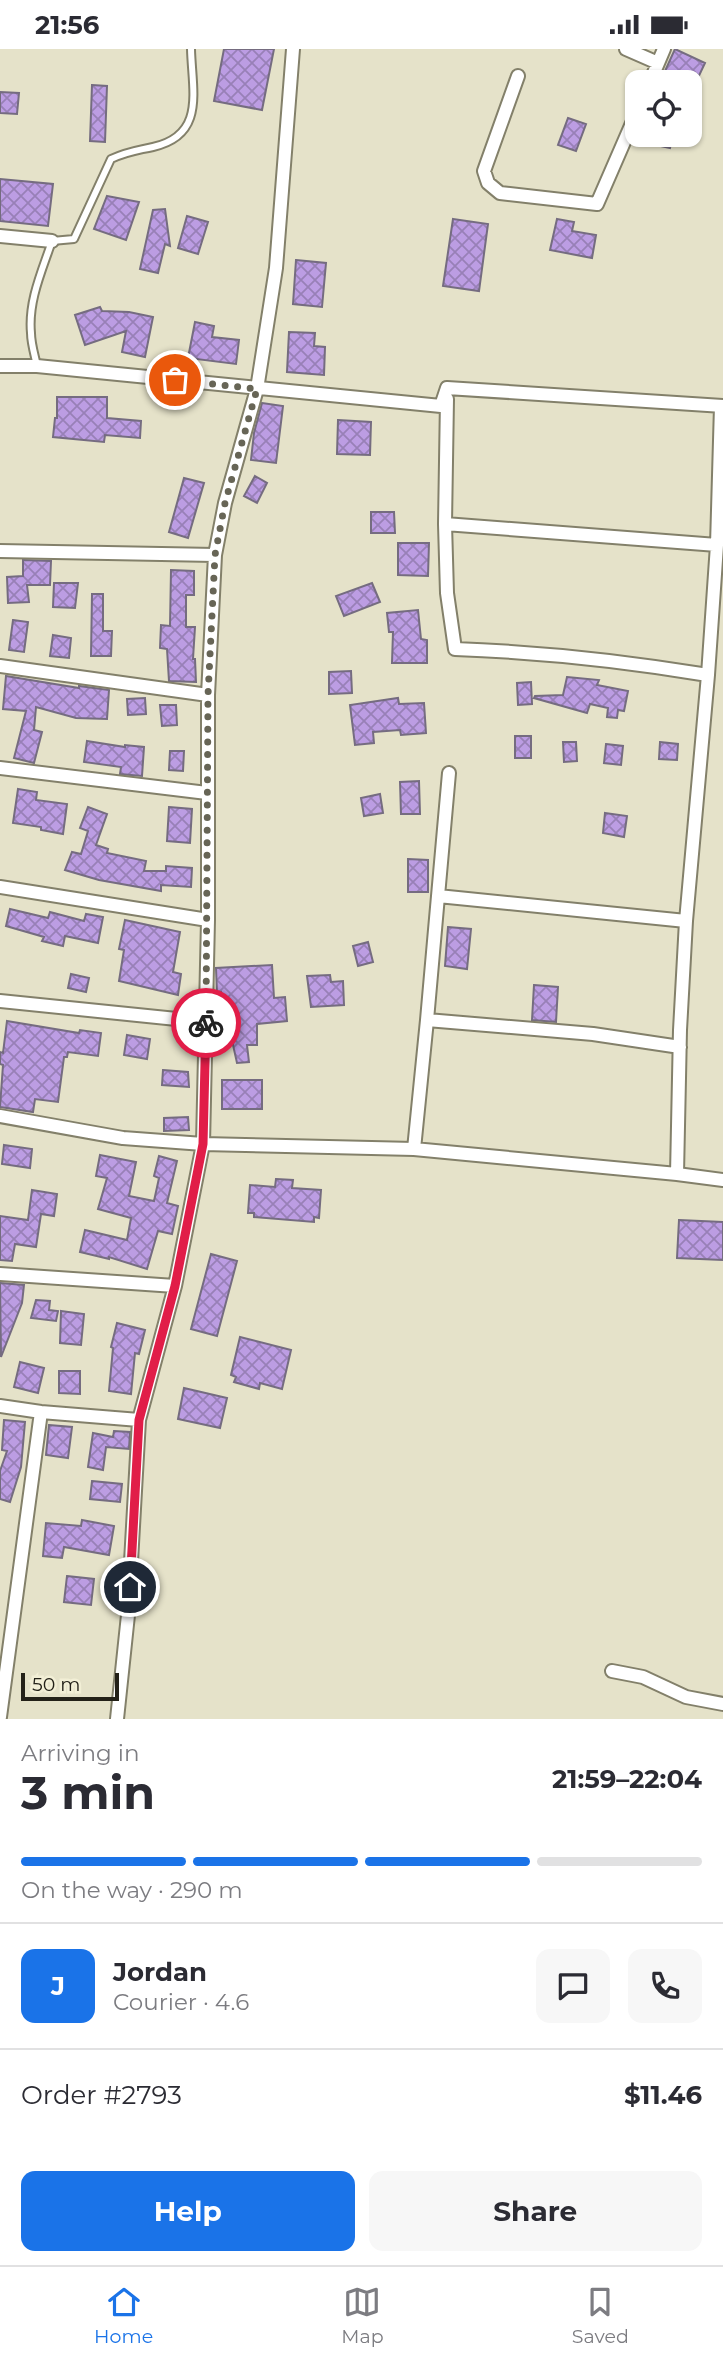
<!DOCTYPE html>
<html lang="en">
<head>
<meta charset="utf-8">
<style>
  :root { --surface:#fff; --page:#f7f7f7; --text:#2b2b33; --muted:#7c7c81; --line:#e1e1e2; --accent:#1a73e8 }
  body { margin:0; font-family:Montserrat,sans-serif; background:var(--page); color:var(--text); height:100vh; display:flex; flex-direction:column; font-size:26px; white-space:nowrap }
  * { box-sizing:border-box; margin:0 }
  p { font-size:23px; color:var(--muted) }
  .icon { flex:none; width:38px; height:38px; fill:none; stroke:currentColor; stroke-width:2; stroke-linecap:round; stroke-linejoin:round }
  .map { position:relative; height:1670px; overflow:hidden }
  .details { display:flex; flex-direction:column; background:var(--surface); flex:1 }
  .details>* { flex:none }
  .tools { position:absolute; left:625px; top:21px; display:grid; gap:14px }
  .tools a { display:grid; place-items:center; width:77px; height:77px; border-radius:14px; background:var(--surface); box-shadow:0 2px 5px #0004; font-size:35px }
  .scale { position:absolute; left:21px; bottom:18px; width:98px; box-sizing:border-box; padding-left:7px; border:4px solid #232118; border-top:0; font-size:19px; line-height:24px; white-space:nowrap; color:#232118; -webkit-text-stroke:5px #f2efd6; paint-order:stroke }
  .pin { position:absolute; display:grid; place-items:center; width:60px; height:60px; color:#fff; margin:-30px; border:4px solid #fff; border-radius:50%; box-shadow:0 2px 7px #0007 }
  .courier { position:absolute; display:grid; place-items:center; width:70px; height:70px; margin:-35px; border:5px solid #e11d48; border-radius:50%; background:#fff; color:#222; box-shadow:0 2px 9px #0007 }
  .summary em { font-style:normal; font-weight:700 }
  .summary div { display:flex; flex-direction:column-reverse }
  .summary { display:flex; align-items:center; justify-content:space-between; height:119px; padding:0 21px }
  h1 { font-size:46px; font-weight:700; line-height:52px }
  .bar { display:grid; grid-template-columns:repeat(4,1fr); gap:10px 7px; align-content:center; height:84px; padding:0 21px }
  .bar i { height:9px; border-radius:5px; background:var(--line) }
  .bar .on { background:var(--accent) }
  .bar p { grid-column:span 4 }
  .line { display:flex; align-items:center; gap:18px; padding:0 21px; border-top:2px solid var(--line) }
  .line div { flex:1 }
  .round { display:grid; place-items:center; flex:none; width:74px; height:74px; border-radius:14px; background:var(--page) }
  .primary-button { display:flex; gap:14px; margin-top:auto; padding:14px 21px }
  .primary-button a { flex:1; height:80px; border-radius:14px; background:var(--accent); color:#fff; font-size:28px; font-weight:700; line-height:80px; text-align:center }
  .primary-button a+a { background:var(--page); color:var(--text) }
  .status { display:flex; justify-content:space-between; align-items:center; height:49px; padding:0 35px; background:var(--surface); direction:ltr }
  .status svg { height:19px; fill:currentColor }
  .menu { display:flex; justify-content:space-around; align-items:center; height:98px; border-top:2px solid var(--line); background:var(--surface); font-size:19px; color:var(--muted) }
  .menu a { display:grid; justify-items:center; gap:4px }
  .menu .on { color:var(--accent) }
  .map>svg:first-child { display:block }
  .building { fill:url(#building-cross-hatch); stroke:#756c80; stroke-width:2 }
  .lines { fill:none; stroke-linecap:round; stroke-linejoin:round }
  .lane-casing { stroke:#83806a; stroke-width:10 }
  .street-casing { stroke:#83806a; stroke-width:16 }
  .lane { stroke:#fff; stroke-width:6 }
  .street { stroke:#fff; stroke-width:12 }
  .done { stroke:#676556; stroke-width:7; stroke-dasharray:0 12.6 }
  .route { stroke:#e11d48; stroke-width:9 }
</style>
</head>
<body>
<div class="status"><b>21:56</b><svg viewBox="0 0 49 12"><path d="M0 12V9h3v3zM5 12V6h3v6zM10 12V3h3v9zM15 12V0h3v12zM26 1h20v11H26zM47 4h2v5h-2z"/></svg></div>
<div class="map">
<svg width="723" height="1670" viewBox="0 0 723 1670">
  <defs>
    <pattern id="building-cross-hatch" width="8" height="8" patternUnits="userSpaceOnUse" patternTransform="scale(1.75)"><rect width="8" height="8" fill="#bc9de3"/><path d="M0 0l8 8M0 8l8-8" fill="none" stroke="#9880b7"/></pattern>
  </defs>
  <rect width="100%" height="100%" fill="#e5e2c9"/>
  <!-- building -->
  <path class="building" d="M224 0H274L262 61 214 52Z
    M675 0 705 14 696 33H660Z
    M92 36 107 37 105 93 90 92Z
    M0 43 19 44 17 65 0 64Z
    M568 69 586 75 576 102 558 96Z
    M637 86H673L670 99 634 91Z
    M0 130 53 135 48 177 0 172Z
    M107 147 139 153 126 191 94 180Z
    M165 160 170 197 165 195 158 224 140 220 153 161Z
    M187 167 208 173 198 205 178 199Z
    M453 170 488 175 479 242 443 237Z
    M557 170 574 173 572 182 596 186 592 209 550 201Z
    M296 211 326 214 322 258 293 255Z
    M100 258 102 262 129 263 153 268 145 308 122 303 126 282 85 296 75 266Z
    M195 273 214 277 212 288 239 291 236 315 188 309Z
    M289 283 315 284 314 297 325 298 324 326 287 323Z
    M57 348H107V369L141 372 140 389 105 386 104 393 53 388 55 369H57Z
    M262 354 283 357 276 414 251 411 254 384Z
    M338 371 371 373 370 406 337 405Z
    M255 427 267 434 257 454 244 447Z
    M184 429 204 434 188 489 169 483Z
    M371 463H394L395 484H371Z
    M398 494H429L428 527 398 526Z
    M23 511 51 512 50 536H27L29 553 8 554 7 528 23 527Z
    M171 521 194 522V546H186V578H195L193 610H195L196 633 169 632 167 600 160 599 161 576 170 577Z
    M54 534H78L75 559 53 558Z
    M372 534 380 553 344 567 336 547Z
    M92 545H103V582H112L111 607H91Z
    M418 561 421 590 427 591V614H392L393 583H389L387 564Z
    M13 571 28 573 24 603 9 601Z
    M53 586 71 589 69 609 50 607Z
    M351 622 352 644 329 645V623Z
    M6 627 79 639V637L109 641 107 670 76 669 36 658 34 681 42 683 34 714 14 709 26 662 3 660Z
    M567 628 599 631 597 636 628 642 624 662 618 661 617 669 607 668 608 659 590 655 587 664 534 649 535 647 563 646Z
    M531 633 532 655 518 656 517 634Z
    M145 649 146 665 128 666 127 650Z
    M398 649 399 655 424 654 426 684 401 686 400 681 373 683 374 694 355 696 350 656Z
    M160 656H176L177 676 162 677Z
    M515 687H531V709H515Z
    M87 692 125 698V696L144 698 142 727 120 725 121 718 84 713Z
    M563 693H576L577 712 564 713Z
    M660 693 678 695 677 711 659 710Z
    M606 695 623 697 621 716 604 714Z
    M170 702H184L183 722 169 721Z
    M419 732 420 765H401L400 733Z
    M18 740 37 743 36 751 67 755 63 785 41 781V778L13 774Z
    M380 745 383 764 364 767 361 749Z
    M88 758 107 765 96 796 108 800 107 804 146 812 144 822H166V817L192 819 191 838 161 836V842L99 831 65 821 72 803 81 805 88 782 80 779Z
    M169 758 192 760 190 794 167 792Z
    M605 764 627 767 624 788 603 784Z
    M408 810 428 811V843H408Z
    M10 860 48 869 50 863 84 872 86 865 103 868 98 894 65 887 63 897 42 892 44 888 6 877Z
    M125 871 180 883 173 923 181 925 178 946 119 932 124 901 119 900Z
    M448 878 471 880 467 920 445 917Z
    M368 893 373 913 358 917 353 897Z
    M272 916 274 949 285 948 287 972 257 975V996H247L249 1013 237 1014 233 996V975L227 976 221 943 217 944 216 919Z
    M71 925 89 929 86 943 68 939Z
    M330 926 331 933 343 932 344 956 311 958 307 927Z
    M534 936 558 938 556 973 532 971Z
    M7 972 79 984 80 981 101 984 98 1007 68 1003 67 1008H64L58 1053 35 1050 33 1063 0 1058 3 1016 0 1015V1003L3 1004Z
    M127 986 150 990 147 1010 124 1006Z
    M163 1021 188 1023 189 1038 162 1036Z
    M222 1031H262V1060H222Z
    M188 1068 189 1081 164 1082V1069Z
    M4 1096 32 1100 30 1119 2 1115Z
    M100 1106 136 1113 129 1147 154 1152 159 1129 154 1127 159 1107 177 1112 167 1154 178 1157 172 1185 158 1182 147 1220 109 1208V1210L80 1203 85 1181 127 1191 131 1169 98 1160 107 1129 96 1127Z
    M276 1130 293 1131 292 1139 321 1141 319 1169 314 1168V1173L254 1168V1164H248L250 1136 275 1138Z
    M32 1141 57 1145 54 1167 41 1165 36 1198 15 1195 12 1212 0 1211V1167L28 1171Z
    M679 1171 723 1173V1211L677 1209Z
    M211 1205 237 1212 217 1287 191 1280Z
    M0 1234 24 1236 22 1254 1 1308Z
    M36 1251 50 1252 49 1261 58 1262 56 1272 31 1269Z
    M61 1262 84 1265 81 1296 60 1294Z
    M117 1274 145 1281 139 1305 135 1304 131 1345 109 1342 113 1299 111 1298Z
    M240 1288 291 1301 282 1340 260 1334 259 1340 234 1333 236 1328 231 1326Z
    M20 1313 44 1319 38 1344 14 1338Z
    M59 1322H80V1345L59 1344Z
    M184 1339 227 1349 220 1379 178 1370Z
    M4 1371 25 1373 21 1418 10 1453 0 1450V1422L7 1402 2 1401Z
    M49 1376 72 1378 68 1409 46 1406Z
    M114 1382 130 1383 129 1400 106 1398 103 1421 88 1418 93 1384 113 1388Z
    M92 1432 122 1435 120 1453 90 1450Z
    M82 1471 114 1477 109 1506 64 1498 62 1509 43 1507 46 1474 81 1477Z
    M67 1527 94 1530 91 1556 64 1553Z"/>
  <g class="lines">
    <defs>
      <path id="lane" d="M37 317C35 307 31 295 31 284 28 252 42 222 52 192L74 190 111 110C129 102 135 102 153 98 206 86 192 42 191 0"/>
      <path id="street" d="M626 0 658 14
        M518 27 484 122 488 134 500 144 597 155 637 63
        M650 33 664 0
        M0 187 52 192
        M0 317H37L441 357 447 339 723 357
        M447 350 445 475 717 496
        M445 475 447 544 455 600C540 603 624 612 708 626
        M0 502 215 506
        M0 617 208 646
        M0 719 207 744
        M449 724 438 847 686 872
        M0 838 208 871
        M438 847 427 971 593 985 680 998
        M0 952 206 973
        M0 1067 123 1089 203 1095 414 1100 677 1125 723 1131
        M414 1100 427 971
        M677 1125 680 981 686 872 708 626 717 496 721 357
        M0 1225 175 1237
        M0 1357 41 1363 139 1371
        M612 1622 643 1628 686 1648 723 1655
        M0 1668 41 1363
        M117 1670 128 1566 139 1371 175 1237 203 1095 208 871V646L215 506 225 454 257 340 276 219 293 0"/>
    </defs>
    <!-- lane casing -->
    <use href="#lane" class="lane-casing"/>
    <!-- street casing -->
    <use href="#street" class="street-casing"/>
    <!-- lane -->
    <use href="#lane" class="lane"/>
    <!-- street -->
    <use href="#street" class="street"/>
  </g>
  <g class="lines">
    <!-- done -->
    <path class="done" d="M175 331 257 340 225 454 215 506 208 646 206 974"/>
    <!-- route -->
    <path class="route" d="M130 1538 139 1371 175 1237 203 1095 206 974"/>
  </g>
</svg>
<div class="tools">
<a><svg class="icon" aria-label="locate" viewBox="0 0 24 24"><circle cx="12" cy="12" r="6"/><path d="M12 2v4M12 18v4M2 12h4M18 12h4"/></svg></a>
</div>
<div class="scale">50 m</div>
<div class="pin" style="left:175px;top:331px;background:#ea580c"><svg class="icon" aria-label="bag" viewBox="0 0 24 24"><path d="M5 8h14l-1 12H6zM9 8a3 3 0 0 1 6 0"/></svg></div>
<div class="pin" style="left:130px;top:1538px;background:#1f2937"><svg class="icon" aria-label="home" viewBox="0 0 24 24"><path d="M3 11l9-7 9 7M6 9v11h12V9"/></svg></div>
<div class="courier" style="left:206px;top:974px"><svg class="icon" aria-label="bike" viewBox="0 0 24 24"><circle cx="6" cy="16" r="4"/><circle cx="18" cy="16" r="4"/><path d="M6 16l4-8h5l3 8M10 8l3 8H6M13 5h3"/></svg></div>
</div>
<section class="details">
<div class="summary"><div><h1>3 min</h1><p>Arriving in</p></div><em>21:59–22:04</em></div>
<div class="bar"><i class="on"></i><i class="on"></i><i class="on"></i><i></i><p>On the way · 290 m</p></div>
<div class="line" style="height:126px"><b class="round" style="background:var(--accent);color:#fff">J</b><div><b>Jordan</b><p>Courier · 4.6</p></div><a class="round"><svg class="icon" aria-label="chat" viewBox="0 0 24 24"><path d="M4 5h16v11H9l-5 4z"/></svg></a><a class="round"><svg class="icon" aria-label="phone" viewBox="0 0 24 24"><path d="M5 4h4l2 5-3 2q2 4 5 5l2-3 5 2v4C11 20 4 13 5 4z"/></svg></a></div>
<div class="line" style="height:91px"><div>Order #2793</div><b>$11.46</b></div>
<div class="primary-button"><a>Help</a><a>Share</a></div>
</section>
<nav class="menu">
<a class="on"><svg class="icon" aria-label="home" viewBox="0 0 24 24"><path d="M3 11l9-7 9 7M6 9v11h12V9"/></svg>Home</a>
<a><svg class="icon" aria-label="map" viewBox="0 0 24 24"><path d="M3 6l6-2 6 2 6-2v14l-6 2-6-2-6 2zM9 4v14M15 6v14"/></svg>Map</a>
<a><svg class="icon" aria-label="saved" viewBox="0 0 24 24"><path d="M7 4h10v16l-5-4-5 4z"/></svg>Saved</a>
</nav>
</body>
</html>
